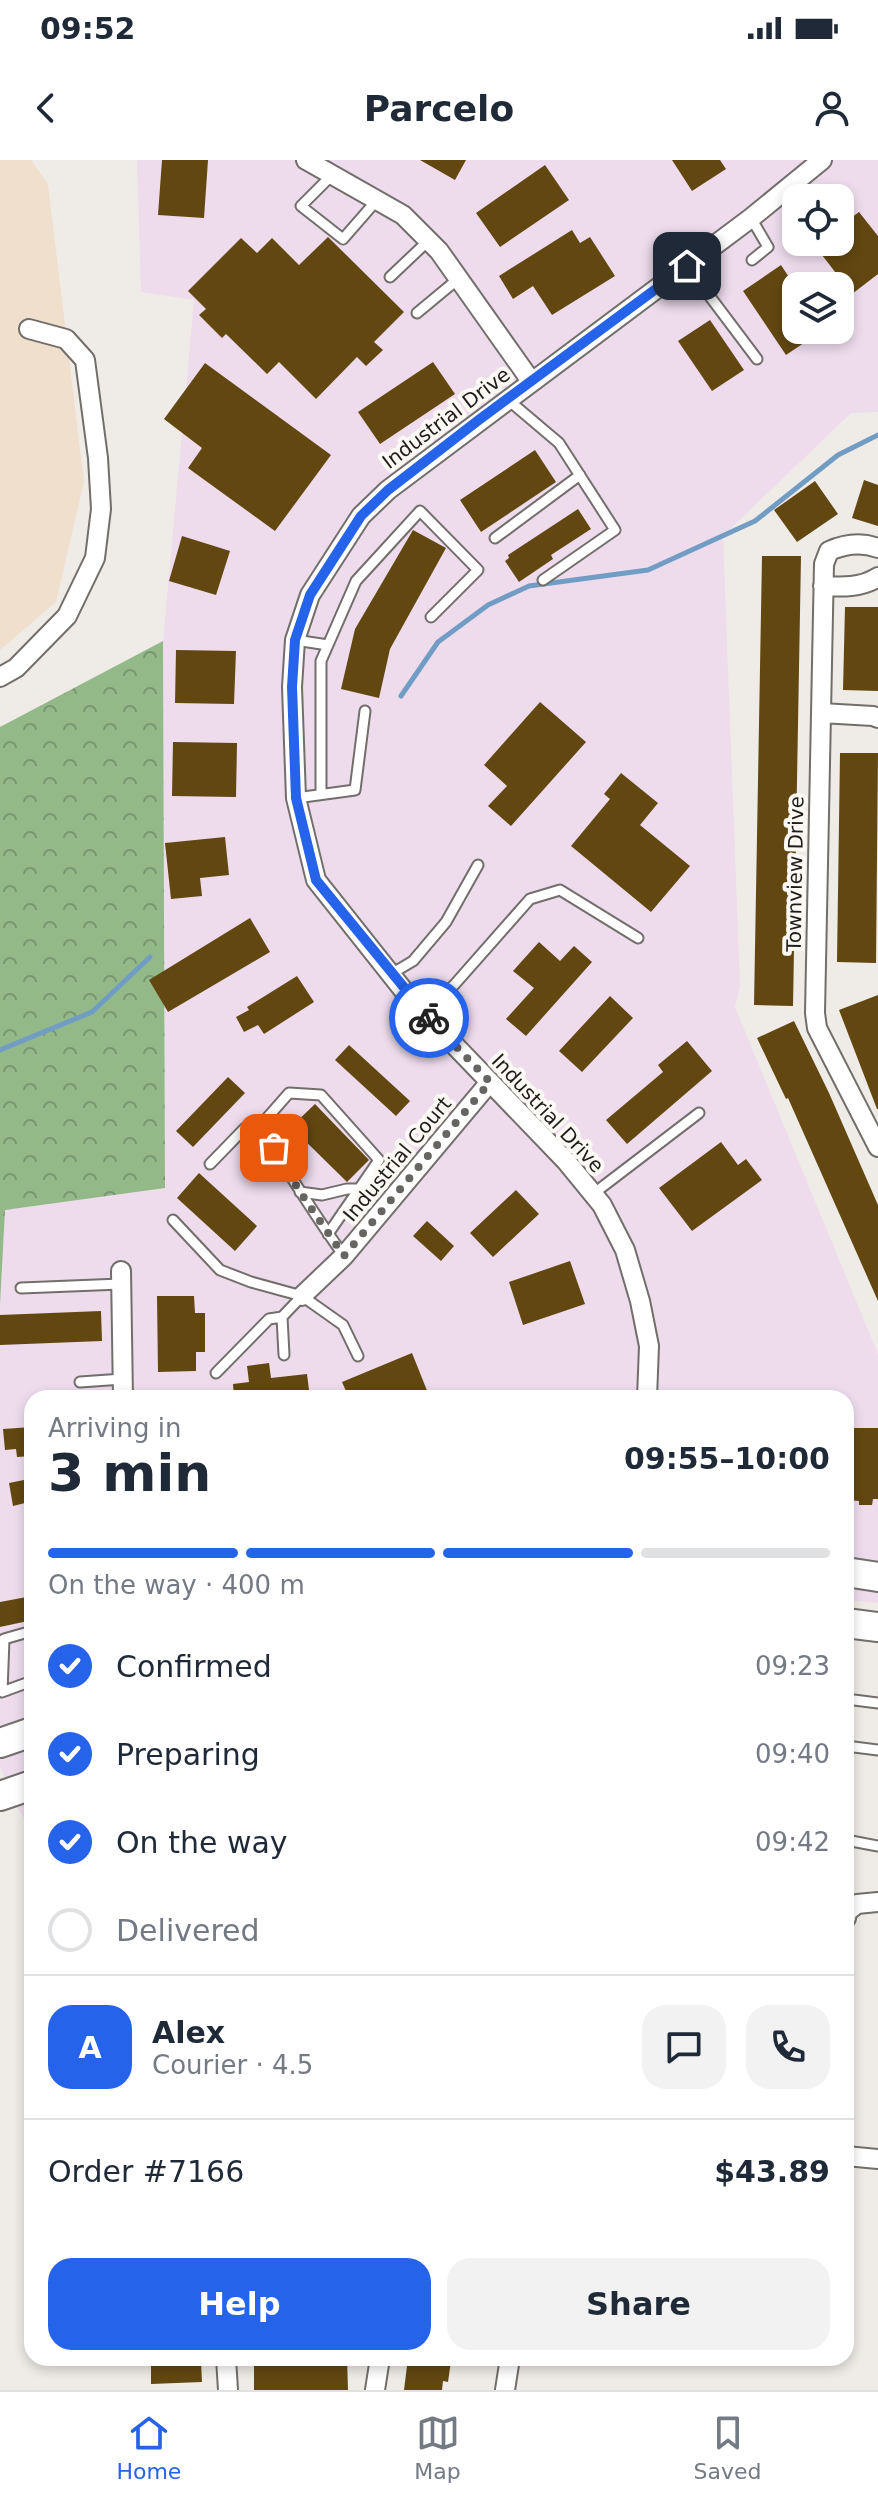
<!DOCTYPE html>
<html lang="en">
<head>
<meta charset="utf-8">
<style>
  :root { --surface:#fff; --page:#f2f2f3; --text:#1f2937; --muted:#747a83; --line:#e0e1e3; --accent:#2563eb }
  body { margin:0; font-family:"DejaVu Sans",sans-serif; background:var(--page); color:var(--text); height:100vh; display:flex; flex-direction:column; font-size:30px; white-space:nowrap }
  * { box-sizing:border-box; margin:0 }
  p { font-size:26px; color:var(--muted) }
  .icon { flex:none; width:44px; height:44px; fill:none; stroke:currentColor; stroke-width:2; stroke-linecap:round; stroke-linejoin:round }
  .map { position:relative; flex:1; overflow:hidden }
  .sheet { position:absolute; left:24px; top:1230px; width:830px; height:976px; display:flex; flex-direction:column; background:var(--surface); border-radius:24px; box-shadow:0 4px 12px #0003 }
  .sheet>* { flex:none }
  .tools { position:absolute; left:782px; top:24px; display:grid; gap:16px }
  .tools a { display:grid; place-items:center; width:72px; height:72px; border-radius:16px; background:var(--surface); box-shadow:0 4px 12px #0003; font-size:40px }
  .pin { position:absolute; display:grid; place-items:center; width:68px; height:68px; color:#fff; margin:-34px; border-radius:16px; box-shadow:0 4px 12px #0006 }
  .courier { position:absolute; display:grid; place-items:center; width:80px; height:80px; margin:-40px; border:6px solid #2563eb; border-radius:50%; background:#fff; color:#222; box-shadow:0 2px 10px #0007 }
  .headline em { font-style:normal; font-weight:800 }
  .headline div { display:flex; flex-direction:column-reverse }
  .headline { display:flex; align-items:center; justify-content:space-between; height:136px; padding:0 24px }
  h1 { font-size:52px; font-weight:800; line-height:60px }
  .bar { display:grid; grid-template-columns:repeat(4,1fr); gap:12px 8px; align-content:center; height:96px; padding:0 24px }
  .bar i { height:10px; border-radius:6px; background:var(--line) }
  .bar .active { background:var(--accent) }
  .bar p { grid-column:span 4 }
  .line { display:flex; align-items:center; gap:20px; padding:0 24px; border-top:2px solid var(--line) }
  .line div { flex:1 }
  .round { display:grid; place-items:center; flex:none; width:84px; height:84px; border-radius:24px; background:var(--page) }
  ol { padding:0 24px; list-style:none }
  li { display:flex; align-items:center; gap:24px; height:88px }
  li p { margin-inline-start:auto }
  li .icon { padding:8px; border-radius:50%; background:var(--accent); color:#fff; stroke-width:4 }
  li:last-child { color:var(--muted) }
  li i { width:44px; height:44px; border:4px solid var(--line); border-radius:50% }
  .button { display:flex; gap:16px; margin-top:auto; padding:16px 24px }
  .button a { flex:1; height:92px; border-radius:24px; background:var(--accent); color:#fff; font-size:32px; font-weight:800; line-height:92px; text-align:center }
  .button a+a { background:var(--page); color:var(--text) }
  .status { display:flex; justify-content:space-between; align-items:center; height:56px; padding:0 40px; background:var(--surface); direction:ltr }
  .status svg { height:22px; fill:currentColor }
  header { display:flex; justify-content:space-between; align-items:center; height:104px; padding:0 24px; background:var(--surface); font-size:36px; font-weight:800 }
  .tabs { display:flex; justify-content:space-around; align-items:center; height:112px; border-top:2px solid var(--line); background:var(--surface); font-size:22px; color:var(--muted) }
  .tabs a { display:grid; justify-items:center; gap:4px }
  .tabs .active { color:var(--accent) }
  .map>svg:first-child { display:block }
  .commercial { fill:#f1dfce }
  .industrial { fill:#eedced; fill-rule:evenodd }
  .forest { fill:url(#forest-crowns) }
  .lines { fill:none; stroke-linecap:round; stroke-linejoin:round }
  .stream { stroke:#719dc5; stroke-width:5 }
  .building { fill:#624711 }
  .lane-casing { stroke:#726f6b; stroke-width:13 }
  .street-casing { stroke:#726f6b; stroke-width:22 }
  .primary-casing { stroke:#726f6b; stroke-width:32 }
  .lane { stroke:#fff; stroke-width:9 }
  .street { stroke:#fff; stroke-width:18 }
  .primary { stroke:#fff; stroke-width:28 }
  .done { stroke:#676562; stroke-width:8; stroke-dasharray:0 14.4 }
  .route { stroke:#2563eb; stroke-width:10 }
  .labels { text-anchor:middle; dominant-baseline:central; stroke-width:8; stroke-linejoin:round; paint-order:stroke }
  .street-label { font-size:20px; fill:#1e1d1b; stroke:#fcf9f4 }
</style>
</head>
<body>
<div class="status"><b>09:52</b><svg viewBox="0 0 49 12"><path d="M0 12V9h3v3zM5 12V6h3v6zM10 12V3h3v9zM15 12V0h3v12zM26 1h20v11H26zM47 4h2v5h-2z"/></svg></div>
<header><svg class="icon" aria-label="back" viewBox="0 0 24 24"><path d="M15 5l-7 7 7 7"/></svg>Parcelo<svg class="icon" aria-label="person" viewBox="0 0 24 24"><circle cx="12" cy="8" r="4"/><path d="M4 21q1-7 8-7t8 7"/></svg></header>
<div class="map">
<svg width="878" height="2230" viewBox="0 0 878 2230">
  <defs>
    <pattern id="forest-crowns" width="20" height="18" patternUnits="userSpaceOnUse" patternTransform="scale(2)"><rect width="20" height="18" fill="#94b989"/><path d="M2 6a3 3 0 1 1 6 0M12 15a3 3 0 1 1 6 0" fill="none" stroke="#78966f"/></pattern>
  </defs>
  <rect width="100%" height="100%" fill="#efece7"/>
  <!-- commercial -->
  <path class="commercial" d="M0 0H31L48 24 84 322 56 442 0 490Z"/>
  <!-- industrial -->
  <path class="industrial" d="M137 0H878V252L851 253 723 376 740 826 735 847 878 1194V1443L846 1440V1238H32V1672L18 1649 0 1607V1145L4 1050 165 1027 163 481 194 140 141 132ZM796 38H840V82H796ZM796 126H840V170H796Z"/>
  <!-- forest -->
  <path class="forest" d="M163 481 165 1028 5 1050 0 1145V567Z"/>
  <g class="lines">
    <!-- stream -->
    <path class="stream" d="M401 536 438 482 488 445 529 426 648 410 755 361 838 295 878 275
      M0 890 92 852 150 797"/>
  </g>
  <!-- building -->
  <path class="building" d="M162 0H208L204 58 158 55Z
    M420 0H466L455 20Z
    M672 0H720L726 9 692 31Z
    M545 5 569 40 500 87 476 53Z
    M859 52 878 76V114L852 134 812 82H840V66Z
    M572 70 580 83 590 77 615 116 552 155 533 126 513 139 499 116Z
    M328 77 404 152 374 182 383 190 366 206 357 197 316 239 279 202 267 214 226 174 222 178 199 155 206 149 188 131 241 78 257 93 272 78 299 105Z
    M781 105 796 128V170H823L786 195 743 131Z
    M710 160 744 210 712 231 678 181Z
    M433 202 455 234 380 284 358 252Z
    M205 203 331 295 275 371 188 308 202 288 164 259Z
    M535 290 556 322 481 372 460 340Z
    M864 320 878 325V366L852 358Z
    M815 321 838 354 797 382 774 350Z
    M578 349 591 369 551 395 553 399 519 422 505 401 509 398 508 395Z
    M413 370 446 388 390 489 379 538 341 529 355 469Z
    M182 376 230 391 216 435 169 421Z
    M762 396H801L793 846 754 845Z
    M845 447H878V531L843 530Z
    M176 490 236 491 234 544 175 543Z
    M540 542 586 582 511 666 488 646 507 626 484 605Z
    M173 582 237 583 236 637 172 636Z
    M840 593H878L876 803 837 802Z
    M621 613 658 643 640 665 690 706 651 752 571 686 610 639 604 634Z
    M225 677 229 715 200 718 202 736 171 739 165 683Z
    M250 758 270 792 168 852 149 820Z
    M539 782 560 801 574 786 592 802 526 876 506 859 534 828 513 811Z
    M297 816 314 842 264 874 258 865 244 872 236 857 249 850 247 847Z
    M878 835V949H877L839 850Z
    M610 836 633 858 582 912 559 891Z
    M794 861 829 933 878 1045V1141L788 938 786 939 757 878Z
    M687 881 712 911 627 984 606 960 663 912 658 905Z
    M349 885 410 941 396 956 335 900Z
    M228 917 245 933 193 987 176 971Z
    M315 944 369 1000 347 1022 291 967Z
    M721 982 738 1005 746 999 762 1020 692 1071 659 1028Z
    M199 1013 257 1066 235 1091 177 1038Z
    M516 1030 539 1054 493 1097 470 1073Z
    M427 1061 454 1086 441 1101 413 1076Z
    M570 1101 585 1144 523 1165 509 1122Z
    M157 1136H194L195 1153H205V1192H196V1211L158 1212Z
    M101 1151 102 1181 0 1185V1155Z
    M412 1193 430 1238H349L342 1222Z
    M269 1203 271 1218 307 1214 310 1238H234L233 1224 249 1222 247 1206Z
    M32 1267V1296L17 1297 16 1289 5 1290 3 1269Z
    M846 1268H878V1339H873L872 1345H859V1341L846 1340Z
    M24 1320 29 1342 13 1346 9 1323Z
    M32 1436V1454H27L28 1461 0 1467V1442Z
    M151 2198H189V2203L201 2202 202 2222 151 2224Z
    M254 2198H347L348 2230H254Z
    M408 2198 451 2201 448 2222 443 2221 442 2230H404Z"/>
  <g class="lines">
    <defs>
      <path id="lane" d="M333 14 301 46 343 79 377 40
        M840 50 843 48
        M751 58 768 87 752 100
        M687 106 757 199
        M390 117 428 81
        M417 153 458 119
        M507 239 559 283 615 370 543 420
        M495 378 580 315
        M295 480 328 485
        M321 634V501L356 421 420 351 478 410 431 457
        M296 638 355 630 365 551
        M391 814 413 801 446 762 478 705
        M425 854 455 824 530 739 560 730 638 778
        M210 1004 245 968 260 966
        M300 1032 322 1035 347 1029H359
        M593 1034 699 953
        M173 1060 220 1110 251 1122 302 1136 343 1165 358 1196
        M328 1074 379 1000 321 935 289 933 260 966C287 1011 314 1054 344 1096
        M21 1128 121 1124
        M282 1157 284 1195
        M216 1213 269 1159 282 1157 302 1136
        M80 1222 123 1219
        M32 1471 4 1479 2 1532 32 1521
        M846 1539 878 1543
        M846 1586 878 1590
        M846 1680 878 1686"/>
      <path id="street" d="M306 0 403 55 439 91 531 221
        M878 388C862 382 845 384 829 391L824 404 815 853 817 868 878 987
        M823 426C842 427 861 428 878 417
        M0 517 16 508 67 456 95 398 101 349 98 298 85 200 66 179 29 169
        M821 553 873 556 878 558
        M121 1111 123 1238
        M302 1136 344 1096 490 922
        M647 1238 649 1186 640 1141 625 1090 602 1045 566 1001 412 841 316 720 296 638 292 527 295 480 310 435 361 356 388 330 751 58 822 0
        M846 1758 847 1752 857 1744 878 1742
        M846 1996 878 1999
        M226 2198 228 2230
        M375 2230 380 2198
        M505 2230 510 2198"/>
      <path id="primary" d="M846 1412 878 1417
        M846 1463 878 1467
        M0 1583 32 1572
        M0 1636 32 1625"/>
    </defs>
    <!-- lane casing -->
    <use href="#lane" class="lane-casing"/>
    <!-- street casing -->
    <use href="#street" class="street-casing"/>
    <!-- primary casing -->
    <use href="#primary" class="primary-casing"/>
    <!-- lane -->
    <use href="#lane" class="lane"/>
    <!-- street -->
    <use href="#street" class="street"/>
    <!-- primary -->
    <use href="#primary" class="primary"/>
  </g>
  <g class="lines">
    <!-- done -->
    <path class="done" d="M274 988 300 1032 344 1096 490 922 429 858"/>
    <!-- route -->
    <path class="route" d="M429 858 316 720 296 638 292 527 295 480 310 435 361 356 388 330 480 259 687 106"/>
  </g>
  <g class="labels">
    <!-- street labels -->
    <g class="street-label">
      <text transform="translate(446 258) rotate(-37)">Industrial Drive</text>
      <text transform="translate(795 714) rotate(-89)">Townview Drive</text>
      <text transform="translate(548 953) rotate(47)">Industrial Drive</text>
      <text transform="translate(397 999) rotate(-50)">Industrial Court</text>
    </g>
  </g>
</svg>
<div class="tools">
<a><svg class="icon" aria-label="locate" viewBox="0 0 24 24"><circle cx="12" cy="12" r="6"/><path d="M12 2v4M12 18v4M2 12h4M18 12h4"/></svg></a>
<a><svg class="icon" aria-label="layers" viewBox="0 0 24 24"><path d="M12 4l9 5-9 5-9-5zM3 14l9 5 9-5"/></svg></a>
</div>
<div class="pin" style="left:274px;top:988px;background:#ea580c"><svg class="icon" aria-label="bag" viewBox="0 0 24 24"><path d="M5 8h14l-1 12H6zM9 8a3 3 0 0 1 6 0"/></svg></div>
<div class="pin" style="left:687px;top:106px;background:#1f2937"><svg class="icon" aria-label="home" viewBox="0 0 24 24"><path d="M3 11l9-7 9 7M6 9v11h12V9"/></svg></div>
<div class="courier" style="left:429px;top:858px"><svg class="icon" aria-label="bike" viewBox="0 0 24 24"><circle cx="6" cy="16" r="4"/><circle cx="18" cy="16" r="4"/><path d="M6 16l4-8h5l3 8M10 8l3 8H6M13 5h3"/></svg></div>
<section class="sheet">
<div class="headline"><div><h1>3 min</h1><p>Arriving in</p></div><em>09:55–10:00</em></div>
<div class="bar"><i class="active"></i><i class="active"></i><i class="active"></i><i></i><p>On the way · 400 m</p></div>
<ol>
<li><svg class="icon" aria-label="check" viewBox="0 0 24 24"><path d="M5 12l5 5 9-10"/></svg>Confirmed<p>09:23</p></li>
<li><svg class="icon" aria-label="check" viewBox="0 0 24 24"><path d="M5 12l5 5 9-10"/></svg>Preparing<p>09:40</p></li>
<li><svg class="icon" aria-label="check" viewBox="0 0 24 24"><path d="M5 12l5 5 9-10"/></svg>On the way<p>09:42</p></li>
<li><i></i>Delivered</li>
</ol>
<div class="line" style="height:144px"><b class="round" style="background:var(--accent);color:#fff">A</b><div><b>Alex</b><p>Courier · 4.5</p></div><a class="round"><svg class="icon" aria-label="chat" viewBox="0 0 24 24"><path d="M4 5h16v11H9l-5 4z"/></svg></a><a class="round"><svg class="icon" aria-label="phone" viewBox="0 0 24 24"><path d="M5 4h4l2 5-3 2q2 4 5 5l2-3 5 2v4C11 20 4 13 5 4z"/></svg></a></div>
<div class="line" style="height:104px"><div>Order #7166</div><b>$43.89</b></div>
<div class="button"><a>Help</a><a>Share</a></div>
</section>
</div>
<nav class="tabs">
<a class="active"><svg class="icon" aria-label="home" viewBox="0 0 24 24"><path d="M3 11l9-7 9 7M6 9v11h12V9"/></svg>Home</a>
<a><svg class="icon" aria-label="map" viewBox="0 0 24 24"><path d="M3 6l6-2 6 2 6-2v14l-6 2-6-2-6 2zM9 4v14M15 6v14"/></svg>Map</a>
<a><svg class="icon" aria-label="saved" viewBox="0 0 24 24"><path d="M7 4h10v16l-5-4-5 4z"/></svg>Saved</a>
</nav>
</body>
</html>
